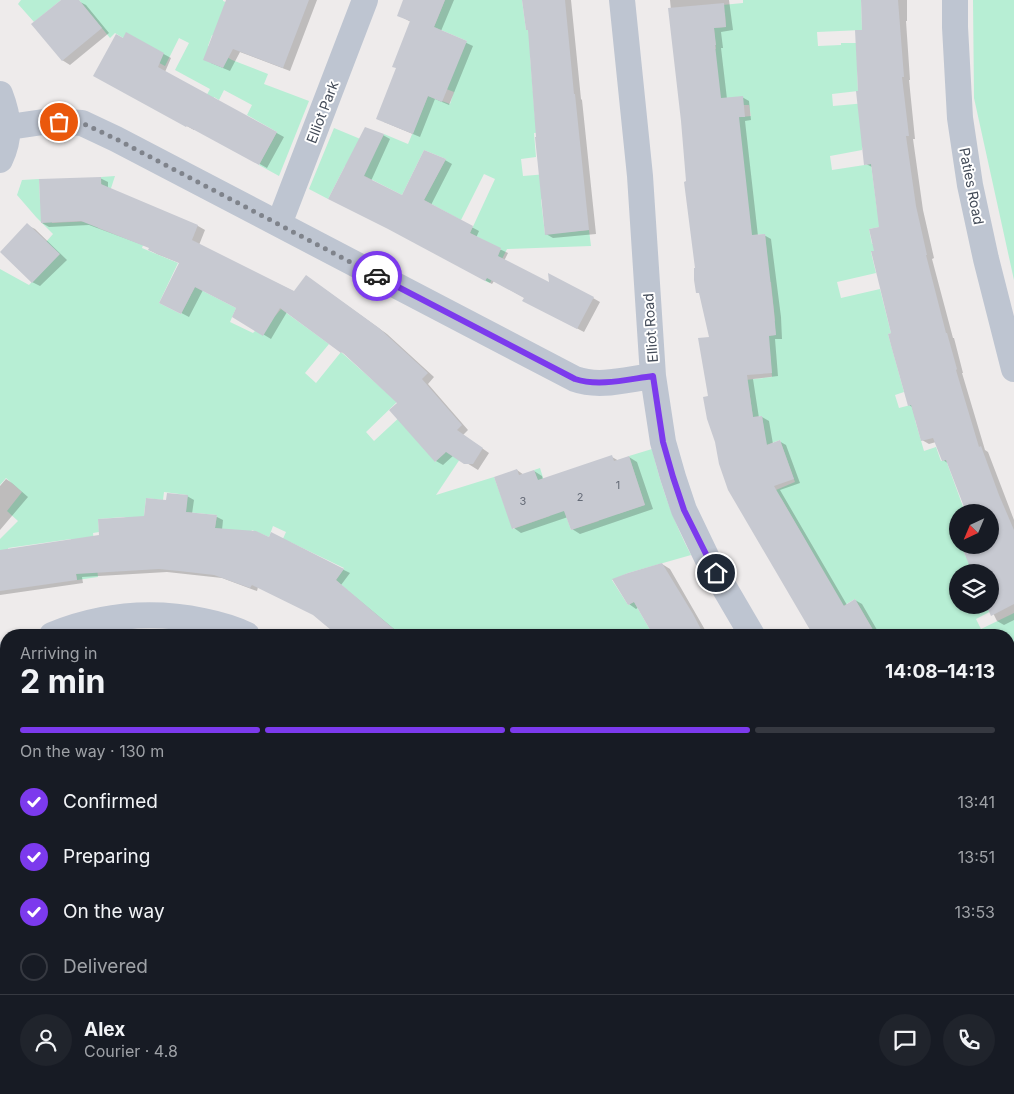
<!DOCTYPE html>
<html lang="en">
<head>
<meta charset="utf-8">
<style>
  :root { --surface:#171b24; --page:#20242c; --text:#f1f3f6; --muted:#9ea1a6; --line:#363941; --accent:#7c3aed }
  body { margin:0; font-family:Inter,sans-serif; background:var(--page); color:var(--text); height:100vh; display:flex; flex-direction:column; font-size:19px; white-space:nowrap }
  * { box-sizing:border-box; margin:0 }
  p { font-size:16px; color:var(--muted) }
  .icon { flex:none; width:28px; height:28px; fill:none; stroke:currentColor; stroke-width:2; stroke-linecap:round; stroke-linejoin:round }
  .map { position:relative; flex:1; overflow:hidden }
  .panel { position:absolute; left:0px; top:629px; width:1015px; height:466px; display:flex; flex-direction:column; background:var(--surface); border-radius:20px 20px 0 0; box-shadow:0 1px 4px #0004 }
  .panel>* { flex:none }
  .needle { width:32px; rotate:224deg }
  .controls { position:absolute; left:949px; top:504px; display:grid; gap:10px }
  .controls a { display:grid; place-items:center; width:50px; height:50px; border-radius:50%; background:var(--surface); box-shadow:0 1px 4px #0004; font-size:25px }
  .pin { position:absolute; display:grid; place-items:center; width:42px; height:42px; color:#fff; margin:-21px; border:2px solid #fff; border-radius:50%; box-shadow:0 1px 5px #0007 }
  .courier { position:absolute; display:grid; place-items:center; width:50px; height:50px; margin:-25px; border:4px solid #7c3aed; border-radius:50%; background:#fff; color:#222; box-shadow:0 1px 6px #0007 }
  .headline em { font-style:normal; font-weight:700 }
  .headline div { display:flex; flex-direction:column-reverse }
  .headline { display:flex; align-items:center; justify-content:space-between; height:85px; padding:0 20px }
  h1 { font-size:32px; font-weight:700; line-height:38px }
  .bar { display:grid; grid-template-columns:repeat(4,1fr); gap:8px 5px; align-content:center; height:60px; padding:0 20px }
  .bar i { height:6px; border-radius:4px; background:var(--line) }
  .bar .on { background:var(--accent) }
  .bar p { grid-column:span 4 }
  .line { display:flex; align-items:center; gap:12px; padding:0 20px; border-top:1px solid var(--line) }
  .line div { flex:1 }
  .round { display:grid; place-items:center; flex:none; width:52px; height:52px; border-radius:26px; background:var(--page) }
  ol { padding:0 20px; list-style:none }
  li { display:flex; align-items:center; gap:15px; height:55px }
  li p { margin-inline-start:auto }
  li .icon { padding:5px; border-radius:50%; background:var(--accent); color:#fff; stroke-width:4 }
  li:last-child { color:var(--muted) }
  li i { width:28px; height:28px; border:2px solid var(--line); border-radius:50% }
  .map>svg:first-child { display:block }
  .green { fill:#b7eed4 }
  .shadow { fill:#0003 }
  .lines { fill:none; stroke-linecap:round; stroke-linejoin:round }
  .stream { stroke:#83c7ec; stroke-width:8 }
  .building { fill:#c7c9d1 }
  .path { stroke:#6fccab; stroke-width:3; stroke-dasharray:4 2.5; stroke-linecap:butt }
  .minor { stroke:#bec5d1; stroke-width:26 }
  .done { stroke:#7f838b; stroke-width:5; stroke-dasharray:0 9 }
  .route { stroke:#7c3aed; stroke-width:6 }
  .labels { text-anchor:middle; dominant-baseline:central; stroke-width:4; stroke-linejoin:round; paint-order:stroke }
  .number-label { font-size:11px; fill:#646a76 }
  .street-label { font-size:14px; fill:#434b58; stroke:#fff }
</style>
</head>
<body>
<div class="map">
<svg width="1014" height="1094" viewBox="0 0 1014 1094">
  <rect width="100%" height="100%" fill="#eeebeb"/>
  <!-- green -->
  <path class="green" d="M21 0H61L34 22 18 4Z
    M79 0H223V1L260 15 234 45 212 35 208 46 232 60 268 74 264 84 309 101 279 176 259 165 277 132 247 115 252 105 224 90 219 100 214 97 211 104 204 100 210 89 175 70 189 43 179 38 165 66C147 57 133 43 115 33L110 38Z
    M445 0H522L526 30 567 25 550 53 530 55 535 118 558 131 534 133 536 157 521 159 523 176 559 173 541 200 545 234 589 230 591 246 507 249 490 283 485 281 501 249 470 233 495 179 484 174 461 220 424 200 446 159 424 150 402 195 345 166 328 199 309 189 334 128 358 138 377 147 384 134 408 144 428 96 450 104 454 92 431 83 467 41 434 27Z
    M743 0H861L862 30 817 32 818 46 841 45V43H863L857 68 858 91 832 94 833 106 866 103 862 141V150L830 156 832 170 871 164 877 210 889 225 869 229 872 244 885 242 887 248 871 252 876 273 837 282 841 298 880 289 891 333 888 334 904 392 895 395 899 408 926 401 915 420 924 451 936 447 941 461 946 460 965 512H958L957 521 952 524 957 538 958 545H961L966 557 1014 537 990 572H958V605H990L999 607 976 619 981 629 1014 613V725L1009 716V635H876L855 599 823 618 812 552 781 498 764 495 795 482 780 440 741 454 763 437 765 436 762 416 753 417 749 390 727 382 772 377 770 353 755 337 776 335 774 321H775L771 282 734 287 768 265 765 234 722 238 732 118 751 116 749 105H743L721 99 694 51 716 49 714 28 726 27 725 13 712 6 743 3Z
    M973 0H1014V280L974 98Z
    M115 176 98 228 143 245 142 248 178 263 159 303 181 314 195 287 236 308 230 322 253 333 255 331 276 315 281 309 329 344 305 373 316 383 341 352 397 402 366 432 374 441 417 401 435 462 445 453 439 446 466 450 436 495 494 477 513 529 550 516 534 470 540 468 545 484 554 481 571 530 599 521 593 503 618 514 645 505 629 456 652 449C661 487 673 520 691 555L628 573 612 580 628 605 634 602 653 635H408L404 630 398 635 336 580 344 568 290 542 277 552 286 532 273 526 269 537 252 530 246 544 222 529 215 528 217 515 186 512 187 495 164 492 163 500 146 498 143 524 124 517 98 519 99 532 93 533 98 577 77 580 71 539 8 548 13 581 0 569V539L18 521 7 511 22 492 6 478 0 485V269L29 285 59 254 46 242 53 234 36 217 17 195 22 180 39 179 40 201 50 200 52 223 91 221 102 197 101 177Z
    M1009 835 1014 858V916L1009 917Z
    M6 930V999H0V932Z
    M1009 985H1014V1094H916V1089H1009Z
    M0 1014H6V1078L2 1094H0Z
    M417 1089H504L497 1094H424Z"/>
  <!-- shadow -->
  <path class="shadow" d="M227 0H317L290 71 240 52 230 71 211 63Z
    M404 0H454L441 31 473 46 449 105 435 99 420 137 384 122 397 68 411 22 398 15Z
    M523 0H571L581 99 582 100 596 234 553 238 546 234 529 31 527 29Z
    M670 0H729L733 30 721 32 723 48H721L727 99 742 97 749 101 751 120 745 121 758 236 764 235 771 239 781 317 782 339H775L778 376 753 379 759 418 762 417 769 421 773 444 779 441 786 445 800 483 780 490 847 605 855 600 862 604 880 635H814L709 397 710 338 701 294 697 292V269Z
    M862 0H907V21H906L910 80H909L915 139H913L923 210 934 258 932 259 953 338H954L963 373H962L985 450 988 452 1014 520V620L1004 625 997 621 989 605H990V572H974L962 545H990V512H967L949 464 943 460 936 442 929 444 922 440 912 407 909 405 875 252 881 228 872 167 866 164 859 92 863 31Z
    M78 1 86 5 109 33 70 65 62 60Z
    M127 34 171 58 165 72 284 137 267 168 195 128 194 130 95 76 124 39Z
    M383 135 390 139 371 181 403 197 445 160 452 164 431 205 479 231 476 238 508 253 504 261 551 284 593 298 600 302 584 332 530 304 525 298 494 281 492 284 396 232 337 202Z
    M100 178 108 182V188L198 226 205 230 199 245 295 292 306 276 387 334 434 377 428 384 468 430 463 435 489 453 478 470 454 455 443 465 436 461 399 403 346 355 287 312 271 339 233 316 238 308 203 290 189 317 168 306 180 263 157 254 150 250 151 248 89 225 49 227 42 223Z
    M27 225 35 229 67 260 40 286 32 282Z
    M612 457 619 461 629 457 637 462 653 509 580 534 572 529 568 517 521 533 514 528 517 470 524 475 534 471 542 476 543 480Z
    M6 479 12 483 28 497 0 530V486Z
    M187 496 194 500 192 514 217 517 223 520 222 530 270 538 271 534 350 573 341 585 400 634 404 631 410 635H339L315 615 258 587 257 591 222 578 167 572 82 577 83 583 0 595V551L100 536 145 517 167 501Z
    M958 522V535L953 524Z
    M662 564 670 569 708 635H655L639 607 636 609 629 604Z
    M0 744 6 755V815L0 813Z
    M1014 807V868L1009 869V808Z
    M6 820V869L0 871V822Z
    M16 1089H55L54 1094H15Z
    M337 1089H419L415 1094H331Z
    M725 1089H923V1094H881V1093L873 1094H707Z"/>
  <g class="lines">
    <!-- stream -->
    <path class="stream" d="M1009 932 1014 931
      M511 1094 518 1089"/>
  </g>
  <!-- building -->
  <path class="building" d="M61 0H79L102 28 62 61 31 24Z
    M226 0H309L283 68 233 49 223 68 203 60Z
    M403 0H445L434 27 467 41 442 102 428 96 413 134 376 119 396 68 392 67 410 21 397 16Z
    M522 0H565L574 94H575L589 230 545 235 535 137H536L528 30H526Z
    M861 0H898L904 77H902L909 136H906L916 206 927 255H926L946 333H947L957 369 956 370 979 447 981 446 999 495 1014 530V604L991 616 986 605H990V572H972L961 545H990V512H966L946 460 942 461 933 438 921 441 911 405 908 406 892 349 888 334 891 333 871 251H874L869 229 879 227 871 164 864 165 856 91H858L855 30H862Z
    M724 3 726 27 714 28 716 45H715L721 98 743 96 745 117H739L752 235 765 234 774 312 776 335 769 336 772 373 747 375 753 417 762 416 767 445 780 440 794 479 774 486 844 606 855 599 876 635H813L728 490 719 464 715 442 707 419 703 397 708 396 698 338 709 337 699 293H696L694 280V268H695L684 182 686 181 681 121 668 8Z
    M126 32 164 53 158 67 277 132 259 165 187 126 186 127 93 76 116 34 123 38Z
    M365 127 384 134 364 176 402 195 424 150 446 159 424 200 473 226 470 233 501 248 498 256 549 282 548 273 594 297 577 329 522 301 524 298 487 278 485 281 388 229 328 199Z
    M101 177V184L198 225 192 240 294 291 306 275 379 328 428 373 422 379 462 425 457 430 483 448 473 464H464L446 452 435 462 389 410 397 403 342 352 341 353 280 308 263 336 232 317 236 308 195 287 181 314 159 303 179 263 148 250 149 248 81 221 41 223 39 179Z
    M27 223 60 254 32 283 0 252Z
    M612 455 614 461 629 456 645 505 571 530 564 511 512 529 494 477 517 469 519 475 534 470 538 480Z
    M167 493 188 495 186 512 217 515 215 528 256 531 269 537 271 532 344 569 336 580 401 635H337L313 615 252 585 250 588 214 575 179 571 159 569 76 574 77 580 0 591V550L99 535 98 519 144 516 146 498 166 500Z
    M662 563 693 614 704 635H653L634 602 628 605 612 579 628 573Z"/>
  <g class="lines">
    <!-- path -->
    <path class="path" d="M604 1094 616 1089"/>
    <!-- minor -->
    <path class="minor" d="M622 0 640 176 653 376 663 442 673 477 684 510 707 558 752 635
      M955 0V27L960 118 970 185 986 259 1014 369
      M0 94C9 117 11 137 0 160
      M9 127 50 121 82 123 116 139 575 379C600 388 628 379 653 376
      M279 224 365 0
      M52 635C101 615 151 610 203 621 218 624 233 628 247 635
      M0 655 6 663
      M1009 761 1014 760
      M0 912 6 910
      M1009 955H1014
      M103 1094 104 1089
      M216 1094 232 1089
      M554 1094 563 1089"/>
  </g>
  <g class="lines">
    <!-- done -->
    <path class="done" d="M59 122 82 123 116 139 377 276"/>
    <!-- route -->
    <path class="route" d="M377 276 575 379C599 387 629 379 653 376L663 442 673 477 684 510 708 558 716 573"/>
  </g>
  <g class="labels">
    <!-- number labels -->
    <g class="number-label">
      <text x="618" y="485">1</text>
      <text x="580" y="497">2</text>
      <text x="523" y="501">3</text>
    </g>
    <!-- street labels -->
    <g class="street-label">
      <text transform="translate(322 112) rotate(-69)">Elliot Park</text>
      <text transform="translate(972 186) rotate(79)">Paties Road</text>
      <text transform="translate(650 328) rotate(-94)">Elliot Road</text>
    </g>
  </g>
</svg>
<div class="controls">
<a><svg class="needle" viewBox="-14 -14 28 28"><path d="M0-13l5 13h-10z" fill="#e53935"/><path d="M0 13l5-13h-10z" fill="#9ea1a6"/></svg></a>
<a><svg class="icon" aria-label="layers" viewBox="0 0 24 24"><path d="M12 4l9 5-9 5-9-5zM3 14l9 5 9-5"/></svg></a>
</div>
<div class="pin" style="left:59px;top:122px;background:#ea580c"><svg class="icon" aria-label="bag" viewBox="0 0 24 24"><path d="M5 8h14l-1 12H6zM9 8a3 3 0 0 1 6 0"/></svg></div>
<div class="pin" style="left:716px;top:573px;background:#1f2937"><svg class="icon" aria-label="home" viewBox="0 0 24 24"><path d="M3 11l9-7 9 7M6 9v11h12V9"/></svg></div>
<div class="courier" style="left:377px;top:276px"><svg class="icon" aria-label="car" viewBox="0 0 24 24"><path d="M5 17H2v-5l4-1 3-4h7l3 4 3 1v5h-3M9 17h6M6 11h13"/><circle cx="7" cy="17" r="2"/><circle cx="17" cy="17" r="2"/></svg></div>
<section class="panel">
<div class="headline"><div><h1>2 min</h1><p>Arriving in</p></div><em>14:08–14:13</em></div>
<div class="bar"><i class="on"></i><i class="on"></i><i class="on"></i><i></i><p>On the way · 130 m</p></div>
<ol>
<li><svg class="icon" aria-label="check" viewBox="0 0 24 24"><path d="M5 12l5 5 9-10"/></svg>Confirmed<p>13:41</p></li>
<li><svg class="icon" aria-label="check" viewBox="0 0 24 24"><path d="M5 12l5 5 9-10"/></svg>Preparing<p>13:51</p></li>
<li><svg class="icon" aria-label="check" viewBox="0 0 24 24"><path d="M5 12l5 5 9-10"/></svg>On the way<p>13:53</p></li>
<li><i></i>Delivered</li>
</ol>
<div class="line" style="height:90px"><a class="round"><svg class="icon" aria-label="person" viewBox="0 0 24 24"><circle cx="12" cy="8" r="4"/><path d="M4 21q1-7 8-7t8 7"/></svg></a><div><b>Alex</b><p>Courier · 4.8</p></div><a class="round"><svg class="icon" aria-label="chat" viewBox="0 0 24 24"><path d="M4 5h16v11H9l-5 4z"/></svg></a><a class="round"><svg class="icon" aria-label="phone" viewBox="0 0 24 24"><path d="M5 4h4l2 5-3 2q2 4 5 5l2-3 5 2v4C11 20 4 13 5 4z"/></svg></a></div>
</section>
</div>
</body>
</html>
